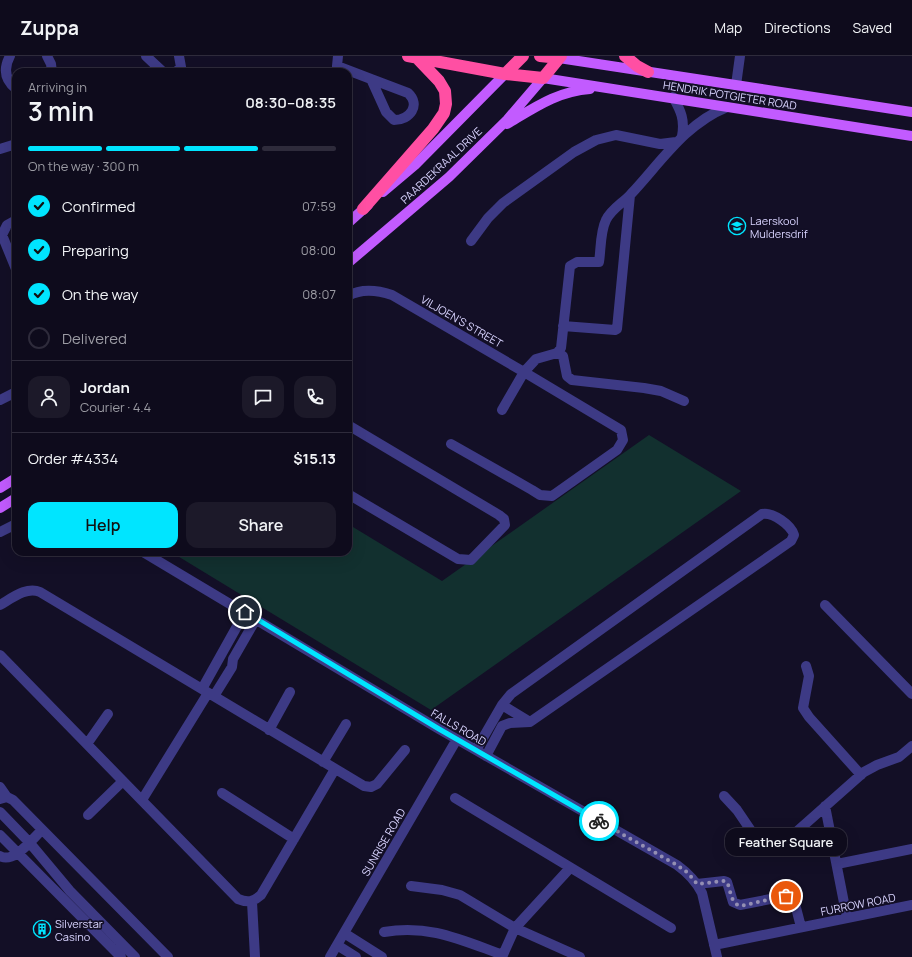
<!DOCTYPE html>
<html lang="en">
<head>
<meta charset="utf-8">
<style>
  :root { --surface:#0e0b1c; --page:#1c1929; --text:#f1f3f6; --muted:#9b9ba3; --line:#2e2b3b; --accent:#00e5ff }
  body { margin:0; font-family:Manrope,sans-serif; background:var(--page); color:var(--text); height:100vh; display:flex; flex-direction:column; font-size:15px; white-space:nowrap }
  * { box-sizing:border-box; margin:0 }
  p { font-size:13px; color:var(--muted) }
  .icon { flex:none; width:22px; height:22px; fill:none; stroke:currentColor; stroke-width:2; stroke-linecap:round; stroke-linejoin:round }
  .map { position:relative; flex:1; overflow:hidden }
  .panel { position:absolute; left:12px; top:12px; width:340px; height:488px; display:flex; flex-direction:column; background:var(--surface); border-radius:12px; box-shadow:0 4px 16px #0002,0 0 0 1px var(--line) }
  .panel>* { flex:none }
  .pin { position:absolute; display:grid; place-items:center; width:34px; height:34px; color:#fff; margin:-17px; border:2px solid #fff; border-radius:50%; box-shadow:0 1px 4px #0007 }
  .courier { position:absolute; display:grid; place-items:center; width:40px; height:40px; margin:-20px; border:3px solid #00e5ff; border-radius:50%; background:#fff; color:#222; box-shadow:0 1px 5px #0007 }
  .bubble { position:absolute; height:28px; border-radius:12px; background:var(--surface); box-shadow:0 4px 16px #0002,0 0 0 1px var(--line); font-size:13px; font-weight:600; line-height:28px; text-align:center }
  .head em { font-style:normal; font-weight:600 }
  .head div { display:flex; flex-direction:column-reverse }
  .head { display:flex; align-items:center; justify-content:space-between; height:68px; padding:0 16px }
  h1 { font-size:26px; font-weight:600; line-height:30px }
  .bar { display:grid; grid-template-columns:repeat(4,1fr); gap:6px 4px; align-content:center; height:48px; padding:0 16px }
  .bar i { height:5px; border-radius:3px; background:var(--line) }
  .bar .on { background:var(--accent) }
  .bar p { grid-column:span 4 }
  .line { display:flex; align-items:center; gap:10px; padding:0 16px; border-top:1px solid var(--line) }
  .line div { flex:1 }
  .round { display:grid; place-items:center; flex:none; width:42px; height:42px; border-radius:12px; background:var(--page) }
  ol { padding:0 16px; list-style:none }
  li { display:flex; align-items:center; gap:12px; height:44px }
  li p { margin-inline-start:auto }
  li .icon { padding:4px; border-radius:50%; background:var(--accent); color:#111; stroke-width:4 }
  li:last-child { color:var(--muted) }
  li i { width:22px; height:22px; border:2px solid var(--line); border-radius:50% }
  .cta { display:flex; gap:8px; margin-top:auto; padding:8px 16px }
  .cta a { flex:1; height:46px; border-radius:12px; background:var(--accent); color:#111; font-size:16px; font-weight:600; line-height:46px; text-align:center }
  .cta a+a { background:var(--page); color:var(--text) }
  header { display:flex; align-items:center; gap:24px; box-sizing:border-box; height:56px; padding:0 20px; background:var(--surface); border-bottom:1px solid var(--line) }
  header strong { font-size:19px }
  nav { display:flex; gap:22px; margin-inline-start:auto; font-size:14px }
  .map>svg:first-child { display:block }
  .green { fill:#12302f }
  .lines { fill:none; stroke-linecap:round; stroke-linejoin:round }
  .minor { stroke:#3d3a85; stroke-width:10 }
  .major { stroke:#c25bff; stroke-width:10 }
  .highway { stroke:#ff4fa3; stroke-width:12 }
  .done { stroke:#948fb3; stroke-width:4; stroke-dasharray:0 7.2 }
  .route { stroke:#00e5ff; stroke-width:5 }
  .labels { text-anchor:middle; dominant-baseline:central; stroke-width:3.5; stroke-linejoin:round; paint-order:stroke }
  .street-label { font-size:11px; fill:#d9d4ff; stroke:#130f26 }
  .poi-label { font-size:11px; fill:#d9d4ff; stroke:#130f26; text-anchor:start }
</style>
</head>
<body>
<header>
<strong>Zuppa</strong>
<nav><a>Map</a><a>Directions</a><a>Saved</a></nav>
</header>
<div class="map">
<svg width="912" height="901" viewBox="0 0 912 901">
  <rect width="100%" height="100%" fill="#130f26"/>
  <!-- green -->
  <path class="green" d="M649 379 741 435 431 654 171 496H348V468L442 525Z"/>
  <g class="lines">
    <!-- minor -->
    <path class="minor" d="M10 0C3 13 5 24 16 33
      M47 0 51 8 52 16
      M146 0 163 16
      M338 0 337 10 371 23 386 56 394 64C410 64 421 49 408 37L371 23
      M176 16 181 11 179 0
      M736 29 740 0
      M673 41C681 55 685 64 682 80
      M0 93 16 88
      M16 164 7 169 2 179 16 213
      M471 185 488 162 503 147 574 96 596 84 616 79 660 88 676 86
      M348 240C362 232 377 234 392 239L524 316 536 303 557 297
      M563 270 615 274 617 273 630 139
      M557 297 561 292 570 210 577 206H599C601 194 600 176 606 164 611 153 623 147 631 138 661 106 685 68 727 51
      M557 297 563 300 567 320 572 324 644 332 661 335 684 345
      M0 344 16 336
      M348 369 499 459 504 463 505 469 471 504 458 503 348 438
      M451 388 532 434 540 439 552 440 617 394 623 384 621 374 616 371 524 316 502 354
      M0 476 16 468
      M143 496 439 673 677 809C688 817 696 825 702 837L717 901
      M0 549C12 542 27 530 40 536L364 730 371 731 377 728 405 694
      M825 549 912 638
      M0 599 238 843C248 847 253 846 261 839L335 713
      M806 610 809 620 803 652 809 661 861 719
      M202 633 245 556
      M214 640 232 611 233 603 256 563
      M502 649 530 666
      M269 674 290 636
      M87 688 108 658
      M476 694 502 649 511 638 762 458C773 456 791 469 794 479L791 485 530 666 510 667 502 670 486 700
      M323 706 346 668
      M0 731 7 741
      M222 737 294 783
      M724 740 737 754 758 785C773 789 782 785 794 778L864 716 877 709 899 701 912 690
      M455 742 671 872
      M0 743 7 741 13 744 168 901
      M142 744 208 637
      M825 750 847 862
      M0 756 29 786 70 835 135 901
      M88 759 123 725
      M0 779 121 901
      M0 800C14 808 32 783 42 774
      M837 808 912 793
      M697 828 724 825 727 826 733 846 740 849 786 840 794 844 801 871
      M411 830 442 834 460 839 515 872 580 901
      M252 846 255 901
      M384 876C429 868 461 884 503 899
      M344 877 382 901
      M337 889 356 901
      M714 889 912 849
      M330 901 457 683
      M502 901 515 872 570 812"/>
    <!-- major -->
    <path class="major" d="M559 2 912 56
      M507 68C534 52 558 35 590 33
      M383 136 415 109 505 18
      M348 167 368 149
      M348 207 449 121 507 64 543 22 912 80
      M0 432 16 422
      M0 452 16 442"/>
    <!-- highway -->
    <path class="highway" d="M408 0 505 18 543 22 561 0
      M540 0 559 2
      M625 0 637 10 648 16
      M505 18 523 0
      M363 153 433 73 444 57 446 48 445 35 439 25 418 3"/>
  </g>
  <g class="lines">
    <!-- done -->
    <path class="done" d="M599 765 677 809 688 817 697 828 724 825 727 826C731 834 730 847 740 850L786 840"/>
    <!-- route -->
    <path class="route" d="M245 556 439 673 599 765"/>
  </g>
  <!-- icons -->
  <defs>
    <symbol id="school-ring" viewBox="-11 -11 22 22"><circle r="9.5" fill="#130f26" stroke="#00e5ff" stroke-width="1.5"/><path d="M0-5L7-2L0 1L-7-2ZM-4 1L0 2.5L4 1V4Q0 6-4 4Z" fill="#00e5ff"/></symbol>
    <symbol id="building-ring" viewBox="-11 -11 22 22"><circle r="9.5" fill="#130f26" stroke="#00e5ff" stroke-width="1.5"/><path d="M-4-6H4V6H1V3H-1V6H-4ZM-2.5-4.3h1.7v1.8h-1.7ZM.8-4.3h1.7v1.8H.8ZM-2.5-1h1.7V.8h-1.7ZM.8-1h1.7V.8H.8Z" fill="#00e5ff"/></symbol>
  </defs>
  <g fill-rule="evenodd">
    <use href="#school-ring" x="727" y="160" width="20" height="20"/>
    <use href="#building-ring" x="32" y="863" width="20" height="20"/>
  </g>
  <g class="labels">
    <!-- street labels -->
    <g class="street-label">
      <text transform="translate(730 39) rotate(9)">HENDRIK POTGIETER ROAD</text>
      <text transform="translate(441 109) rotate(-43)">PAARDEKRAAL DRIVE</text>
      <text transform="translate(462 265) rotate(30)">VILJOEN'S STREET</text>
      <text transform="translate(459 671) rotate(30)">FALLS ROAD</text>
      <text transform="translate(383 786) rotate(-60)">SUNRISE ROAD</text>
      <text transform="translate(858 848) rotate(-11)">FURROW ROAD</text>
    </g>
    <!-- poi labels -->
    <g class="poi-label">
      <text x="750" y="164">Laerskool<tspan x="750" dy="13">Muldersdrif</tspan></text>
      <text x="55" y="867">Silverstar<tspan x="55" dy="13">Casino</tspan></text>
    </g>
  </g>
</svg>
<div class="pin" style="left:786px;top:840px;background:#ea580c"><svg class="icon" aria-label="bag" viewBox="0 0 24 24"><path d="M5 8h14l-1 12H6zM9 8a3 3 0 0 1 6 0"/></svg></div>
<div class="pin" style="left:245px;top:556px;background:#1f2937"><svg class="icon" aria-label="home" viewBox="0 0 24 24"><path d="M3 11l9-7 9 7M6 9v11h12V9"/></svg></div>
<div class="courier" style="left:599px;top:765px"><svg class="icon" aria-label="bike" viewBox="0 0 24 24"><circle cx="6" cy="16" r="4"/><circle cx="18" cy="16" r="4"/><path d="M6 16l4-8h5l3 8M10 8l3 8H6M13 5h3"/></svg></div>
<div class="bubble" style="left:725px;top:772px;width:122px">Feather Square</div>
<section class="panel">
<div class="head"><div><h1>3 min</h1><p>Arriving in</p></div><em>08:30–08:35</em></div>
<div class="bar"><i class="on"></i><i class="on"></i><i class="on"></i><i></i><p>On the way · 300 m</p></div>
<ol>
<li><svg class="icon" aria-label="check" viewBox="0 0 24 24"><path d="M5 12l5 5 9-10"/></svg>Confirmed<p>07:59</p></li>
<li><svg class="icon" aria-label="check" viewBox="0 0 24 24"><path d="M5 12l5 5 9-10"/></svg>Preparing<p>08:00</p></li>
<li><svg class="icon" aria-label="check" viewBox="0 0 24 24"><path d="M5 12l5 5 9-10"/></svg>On the way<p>08:07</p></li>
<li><i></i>Delivered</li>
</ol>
<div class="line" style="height:72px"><a class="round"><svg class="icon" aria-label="person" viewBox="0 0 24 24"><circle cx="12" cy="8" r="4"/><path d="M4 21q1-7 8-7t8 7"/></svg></a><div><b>Jordan</b><p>Courier · 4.4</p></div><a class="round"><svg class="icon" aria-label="chat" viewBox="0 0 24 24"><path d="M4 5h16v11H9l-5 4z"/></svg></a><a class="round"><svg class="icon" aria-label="phone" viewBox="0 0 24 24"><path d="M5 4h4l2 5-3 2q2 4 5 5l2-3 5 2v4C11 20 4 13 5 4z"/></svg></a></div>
<div class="line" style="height:52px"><div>Order #4334</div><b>$15.13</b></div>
<div class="cta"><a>Help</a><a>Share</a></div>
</section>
</div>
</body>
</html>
